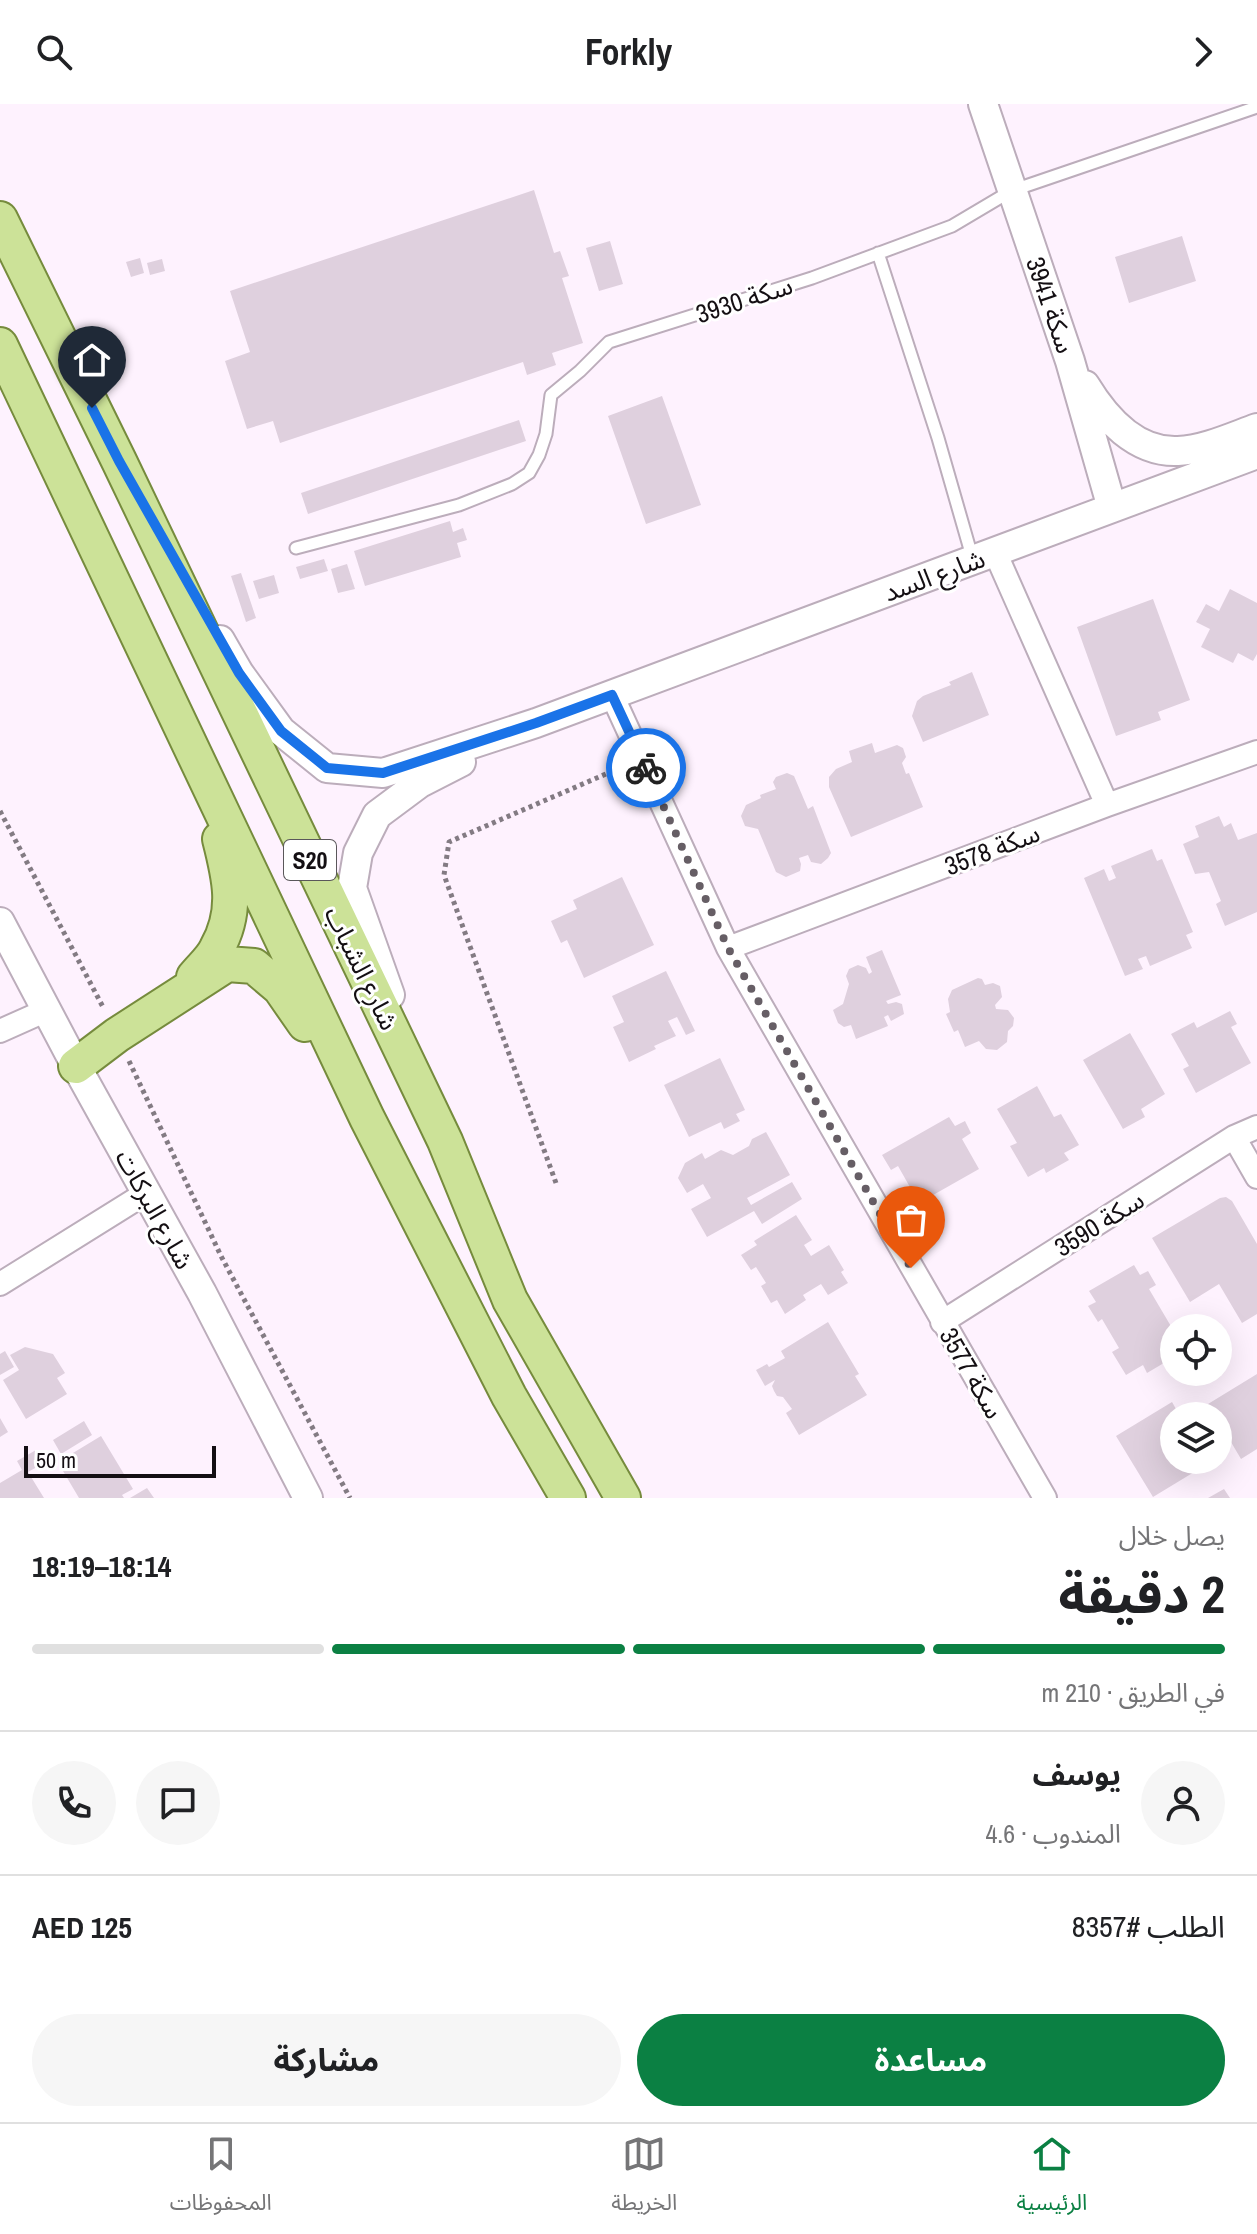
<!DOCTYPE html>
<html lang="ar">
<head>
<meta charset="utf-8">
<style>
  :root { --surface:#fff; --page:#f6f6f6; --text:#202124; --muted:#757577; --line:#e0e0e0; --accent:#0b8043 }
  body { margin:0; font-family:"Archivo Narrow","Noto Sans Arabic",sans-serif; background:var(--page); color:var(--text); direction:rtl; height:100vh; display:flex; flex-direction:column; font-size:30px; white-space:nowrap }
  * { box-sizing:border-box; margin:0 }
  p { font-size:26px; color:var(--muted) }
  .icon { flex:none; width:44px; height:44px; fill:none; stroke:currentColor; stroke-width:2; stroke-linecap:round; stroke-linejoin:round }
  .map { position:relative; height:1394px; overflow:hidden; direction:ltr }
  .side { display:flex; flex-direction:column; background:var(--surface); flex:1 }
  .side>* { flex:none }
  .fabs { position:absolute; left:1160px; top:1210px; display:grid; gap:16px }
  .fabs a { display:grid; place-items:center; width:72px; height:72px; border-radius:50%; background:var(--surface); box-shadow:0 8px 32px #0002; font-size:40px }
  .scale { position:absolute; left:24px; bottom:20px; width:192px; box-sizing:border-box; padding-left:8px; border:4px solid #140f13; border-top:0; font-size:22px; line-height:28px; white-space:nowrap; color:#140f13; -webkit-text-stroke:6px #fff; paint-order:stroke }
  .pin { position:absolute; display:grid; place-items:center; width:68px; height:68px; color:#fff; margin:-82px -34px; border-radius:50% 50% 50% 0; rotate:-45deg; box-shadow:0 0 8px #0007 }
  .pin .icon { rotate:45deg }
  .courier { position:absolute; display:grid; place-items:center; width:80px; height:80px; margin:-40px; border:6px solid #1a73e8; border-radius:50%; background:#fff; color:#222; box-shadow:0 2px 10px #0007 }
  .summary em { font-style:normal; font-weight:700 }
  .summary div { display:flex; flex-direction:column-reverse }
  .summary { display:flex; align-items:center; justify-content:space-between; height:136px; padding:0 32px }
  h1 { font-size:52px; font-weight:700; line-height:60px }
  .bar { display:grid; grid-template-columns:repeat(4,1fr); gap:12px 8px; align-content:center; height:96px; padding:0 32px }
  .bar i { height:10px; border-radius:6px; background:var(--line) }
  .bar .current { background:var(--accent) }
  .bar p { grid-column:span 4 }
  .line { display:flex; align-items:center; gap:20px; padding:0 32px; border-top:2px solid var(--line) }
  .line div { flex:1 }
  .round { display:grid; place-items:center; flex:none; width:84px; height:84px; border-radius:42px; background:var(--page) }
  .primary-button { display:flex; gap:16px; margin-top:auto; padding:16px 32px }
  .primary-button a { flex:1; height:92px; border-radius:48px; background:var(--accent); color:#fff; font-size:32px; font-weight:700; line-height:92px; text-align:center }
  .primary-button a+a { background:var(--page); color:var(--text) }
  header { display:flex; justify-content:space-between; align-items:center; height:104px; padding:0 32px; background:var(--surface); font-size:36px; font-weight:700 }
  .tab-bar { display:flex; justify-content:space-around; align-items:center; height:112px; border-top:2px solid var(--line); background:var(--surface); font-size:22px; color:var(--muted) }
  .tab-bar a { display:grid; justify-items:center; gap:4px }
  .tab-bar .current { color:var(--accent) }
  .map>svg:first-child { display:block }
  .building { fill:#dfd0de }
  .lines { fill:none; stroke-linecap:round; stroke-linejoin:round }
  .service-casing { stroke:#bcadbb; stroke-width:15 }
  .minor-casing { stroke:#bcadbb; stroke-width:26 }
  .tertiary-casing { stroke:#bcadbb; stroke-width:32 }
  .primary-casing { stroke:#768b3d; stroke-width:38 }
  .path { stroke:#837b83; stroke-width:5; stroke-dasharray:4 4; stroke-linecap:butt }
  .service { stroke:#fff; stroke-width:11 }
  .minor { stroke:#fff; stroke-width:22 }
  .tertiary { stroke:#fff; stroke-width:28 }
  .primary { stroke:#cce298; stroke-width:34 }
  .done { stroke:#665e65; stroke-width:8; stroke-dasharray:0 14.4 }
  .route { stroke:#1a73e8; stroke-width:10 }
  .labels { text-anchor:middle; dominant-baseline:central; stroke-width:6; stroke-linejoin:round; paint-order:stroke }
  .shield { fill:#fff; stroke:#5a575a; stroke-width:2 }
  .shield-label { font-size:24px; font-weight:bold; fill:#140f13 }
  .street-label { font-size:26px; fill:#140f13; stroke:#fff }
</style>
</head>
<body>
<header><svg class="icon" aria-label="forward" viewBox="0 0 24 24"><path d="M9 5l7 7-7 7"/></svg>Forkly<svg class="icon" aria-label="search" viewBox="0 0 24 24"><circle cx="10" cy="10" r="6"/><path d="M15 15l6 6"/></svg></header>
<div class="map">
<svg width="1257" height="1394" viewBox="0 0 1257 1394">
  <rect width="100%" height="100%" fill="#fef2fe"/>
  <!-- building -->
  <path class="building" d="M534 86 554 149 560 147 569 172 562 174 583 239 552 249 556 261 527 271 523 258 280 339 273 317 247 325 225 257 250 248 230 187Z
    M1182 132 1196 177 1129 199 1115 153Z
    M610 137 623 180 599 187 586 144Z
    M140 154 144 169 131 173 126 158Z
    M162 155 165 167 150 171 147 159Z
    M662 292 701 401 646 420 608 312Z
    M519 316 526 337 308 410 301 389Z
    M450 417 453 428 463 424 467 436 457 439 461 453 365 482 354 447Z
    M324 455 328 467 300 475 296 463Z
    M347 460 355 485 338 489 331 465Z
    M241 469 256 514 246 518 231 472Z
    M274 471 279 489 259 495 253 477Z
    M1230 485 1257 499V550L1253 557 1238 549 1233 559 1201 543 1210 525 1196 518 1206 500 1219 507Z
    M1153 495 1190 596 1158 608 1161 616 1116 632 1077 523Z
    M972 568 989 611 923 638 912 612 917 597 923 592 951 581 949 578Z
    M872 639 875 649 897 641 903 644 906 653 902 659 906 670 909 669 923 703 851 733 829 683V673L836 665 852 658 849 647Z
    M787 669 794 672 808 705 813 702 831 749 828 754 821 760 811 758 808 751 799 754 801 760 800 767 786 773 776 768 758 725 745 722 741 712 746 701 761 694 760 691 776 685 773 678 776 673Z
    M1219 712 1224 723 1231 719 1238 736 1257 729V808L1225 822 1216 800 1221 797 1209 768 1195 770 1183 740 1199 733 1195 722Z
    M1152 745 1157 757 1162 755 1193 828 1186 831 1192 844 1150 862 1146 852 1138 855 1143 865 1125 872 1084 774 1104 765 1109 777 1116 774 1111 762Z
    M622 773 654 841 584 874 567 836 561 839 551 817 577 805 573 796Z
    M882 846 901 891 886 897 888 900 896 898 902 900 904 910 891 917 888 911 884 913 888 922 856 935 851 921 844 923 838 919 833 906 843 900 849 880 846 872 849 865 858 861 866 864 869 870 872 868 866 853Z
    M666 867 695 927 686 931 677 913 668 917 676 932 654 942 656 945 629 958 613 923 624 918 612 892Z
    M978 874 982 875 985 881 993 879 1000 882 1002 893 995 901 996 905 1008 906 1014 914 1013 922 1008 927 1007 938 997 946 986 945 979 937 965 943 958 926 954 928 946 910 950 908 948 895 952 886Z
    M1230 907 1237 920 1231 923 1251 959 1196 989 1183 965 1189 962 1171 930 1194 918 1197 924Z
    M1130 929 1165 990 1141 1005 1145 1013 1123 1025 1083 956Z
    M720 954 745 1006 736 1010 740 1017 724 1025 721 1018 689 1033 664 981Z
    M1037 982 1054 1013 1061 1010 1079 1041 1064 1049 1069 1056 1046 1069 1044 1064 1028 1073 1010 1042 1017 1039 997 1005Z
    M949 1013 955 1022 965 1017 971 1029 962 1035 979 1065 919 1099 898 1062 891 1066 882 1051Z
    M766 1028 790 1071 747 1094 751 1101 792 1078 802 1095 762 1120 754 1107 707 1133 691 1105 711 1094 703 1080 687 1089 678 1074 685 1059 702 1049 705 1055 721 1046 733 1051 749 1042 752 1035Z
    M1226 1093 1232 1097 1257 1140V1210L1242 1219 1219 1180 1190 1198 1152 1134 1220 1094Z
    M796 1111 812 1136 804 1141 811 1152 829 1141 844 1166 841 1168 848 1179 828 1191 821 1180 803 1191 806 1196 785 1210 777 1196 771 1199 761 1182 766 1179 756 1163 751 1166 741 1151 757 1141 754 1137Z
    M1134 1161 1140 1171 1148 1167 1156 1181 1149 1185 1172 1224 1169 1226 1174 1234 1172 1246 1174 1253 1147 1269 1143 1261 1126 1271 1112 1248 1119 1244 1102 1215 1098 1218 1088 1202 1096 1198 1089 1187Z
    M828 1218 859 1270 855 1272 867 1291 799 1331 786 1309 792 1305 783 1293 777 1292 774 1287 772 1282 775 1276 765 1282 756 1266 767 1260 769 1263 785 1254 781 1247Z
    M25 1243 53 1250 65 1269 57 1274 67 1290 26 1315 3 1276 19 1266 10 1251Z
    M5 1247 14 1263 0 1271V1250Z
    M1257 1270V1345L1241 1355 1218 1316V1312H1215L1208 1300Z
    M1172 1298 1180 1312H1174V1356H1207L1209 1359 1153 1393 1116 1332Z
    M0 1314 8 1328 0 1333Z
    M84 1317 92 1331 61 1350 53 1336Z
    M101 1332 133 1385 122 1391 124 1394H79L63 1367 74 1361 68 1352Z
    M36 1346 44 1359 28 1368 44 1394H0V1379L22 1366 17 1357Z
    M147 1384 154 1394H130Z
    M1224 1385 1230 1394H1208Z"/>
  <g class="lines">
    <defs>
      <path id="service" d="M878 149 938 334 973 456
        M296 444 459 401 512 380 529 369 539 351 546 330 551 291 580 267 609 238 812 174 952 122 1011 87 1257 3"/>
      <path id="minor" d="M995 448 1107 701
        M612 591 728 844 1045 1394
        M728 844 1107 701 1257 648
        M0 927 47 906
        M1234 1033 1257 1073
        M0 1180 146 1089
        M942 1218 1234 1033 1257 1023"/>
      <path id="tertiary" d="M983 0 1070 257 1112 404
        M1085 281C1105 314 1136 349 1178 347 1204 346 1232 333 1257 324
        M220 536 239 569 281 627 327 664 383 669 536 619 1257 350
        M0 818 76 962 202 1189 308 1394
        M390 891 352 784 358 749 377 711 420 679 461 658"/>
      <path id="primary" d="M0 115 119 357 445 1037 510 1196 623 1394
        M0 241 367 1014 509 1292 568 1394
        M194 873C201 864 212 855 217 844 238 807 230 774 220 735
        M76 962 117 931 227 860 254 862 280 884 305 920"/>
    </defs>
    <!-- service casing -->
    <use href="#service" class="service-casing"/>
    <!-- minor casing -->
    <use href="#minor" class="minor-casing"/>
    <!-- tertiary casing -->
    <use href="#tertiary" class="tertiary-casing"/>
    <!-- primary casing -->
    <use href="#primary" class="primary-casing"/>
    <!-- path -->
    <path class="path" d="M0 707 104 905
      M129 957 221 1152 350 1394
      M556 1079 444 771 449 738 622 663"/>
    <!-- service -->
    <use href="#service" class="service"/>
    <!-- minor -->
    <use href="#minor" class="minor"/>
    <!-- tertiary -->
    <use href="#tertiary" class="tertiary"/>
    <!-- primary -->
    <use href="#primary" class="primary"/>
  </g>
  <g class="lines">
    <!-- done -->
    <path class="done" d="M646 664 728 844 911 1164"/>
    <!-- route -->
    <path class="route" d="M92 304 119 357 239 569 281 627 327 664 383 669 536 619 612 591 646 664"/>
  </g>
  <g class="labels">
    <!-- shield labels -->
    <rect class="shield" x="284" y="736" width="52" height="40" rx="6"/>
    <g class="shield-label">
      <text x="310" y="756">S20</text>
    </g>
    <!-- street labels -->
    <g class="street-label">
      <text transform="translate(744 195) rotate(-18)">سكة 3930</text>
      <text transform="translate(1051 201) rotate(71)">سكة 3941</text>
      <text transform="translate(934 471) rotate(-20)">شارع السد</text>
      <text transform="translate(992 745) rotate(-21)">سكة 3578</text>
      <text transform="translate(362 864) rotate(64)">شارع الشباب</text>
      <text transform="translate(155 1105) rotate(61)">شارع البركات</text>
      <text transform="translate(1099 1119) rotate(-32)">سكة 3590</text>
      <text transform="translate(972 1269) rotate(60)">سكة 3577</text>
    </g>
  </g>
</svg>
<div class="fabs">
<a><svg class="icon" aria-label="locate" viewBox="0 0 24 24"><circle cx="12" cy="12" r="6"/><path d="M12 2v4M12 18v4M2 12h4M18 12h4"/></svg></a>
<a><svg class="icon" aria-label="layers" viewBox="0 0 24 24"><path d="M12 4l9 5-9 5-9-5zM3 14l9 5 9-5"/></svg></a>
</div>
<div class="scale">50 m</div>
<div class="pin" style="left:911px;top:1164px;background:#ea580c"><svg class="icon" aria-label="bag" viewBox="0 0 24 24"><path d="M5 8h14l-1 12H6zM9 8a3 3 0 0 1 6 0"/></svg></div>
<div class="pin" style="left:92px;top:304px;background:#1f2937"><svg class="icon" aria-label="home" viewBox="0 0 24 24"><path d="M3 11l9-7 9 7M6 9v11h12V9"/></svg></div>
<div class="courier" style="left:646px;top:664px"><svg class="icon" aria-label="bike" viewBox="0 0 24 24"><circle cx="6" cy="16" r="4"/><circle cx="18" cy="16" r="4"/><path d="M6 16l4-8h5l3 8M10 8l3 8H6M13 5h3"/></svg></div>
</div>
<section class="side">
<div class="summary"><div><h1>2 دقيقة</h1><p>يصل خلال</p></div><em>18:14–18:19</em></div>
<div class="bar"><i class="current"></i><i class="current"></i><i class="current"></i><i></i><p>في الطريق · 210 m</p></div>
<div class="line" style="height:144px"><a class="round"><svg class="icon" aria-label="person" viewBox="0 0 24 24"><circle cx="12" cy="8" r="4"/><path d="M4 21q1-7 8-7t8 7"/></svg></a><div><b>يوسف</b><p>المندوب · 4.6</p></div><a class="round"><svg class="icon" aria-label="chat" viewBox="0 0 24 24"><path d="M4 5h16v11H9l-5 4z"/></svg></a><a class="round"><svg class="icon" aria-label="phone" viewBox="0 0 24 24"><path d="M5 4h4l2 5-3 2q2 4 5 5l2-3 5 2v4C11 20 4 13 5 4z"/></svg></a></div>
<div class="line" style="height:104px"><div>الطلب #8357</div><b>AED 125</b></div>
<div class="primary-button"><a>مساعدة</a><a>مشاركة</a></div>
</section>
<nav class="tab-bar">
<a class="current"><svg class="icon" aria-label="home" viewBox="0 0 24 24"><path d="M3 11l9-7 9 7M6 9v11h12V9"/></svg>الرئيسية</a>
<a><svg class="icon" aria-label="map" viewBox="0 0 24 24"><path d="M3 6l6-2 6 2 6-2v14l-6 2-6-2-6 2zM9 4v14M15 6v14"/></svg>الخريطة</a>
<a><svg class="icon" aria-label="saved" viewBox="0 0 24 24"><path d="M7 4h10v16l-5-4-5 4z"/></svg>المحفوظات</a>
</nav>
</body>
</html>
